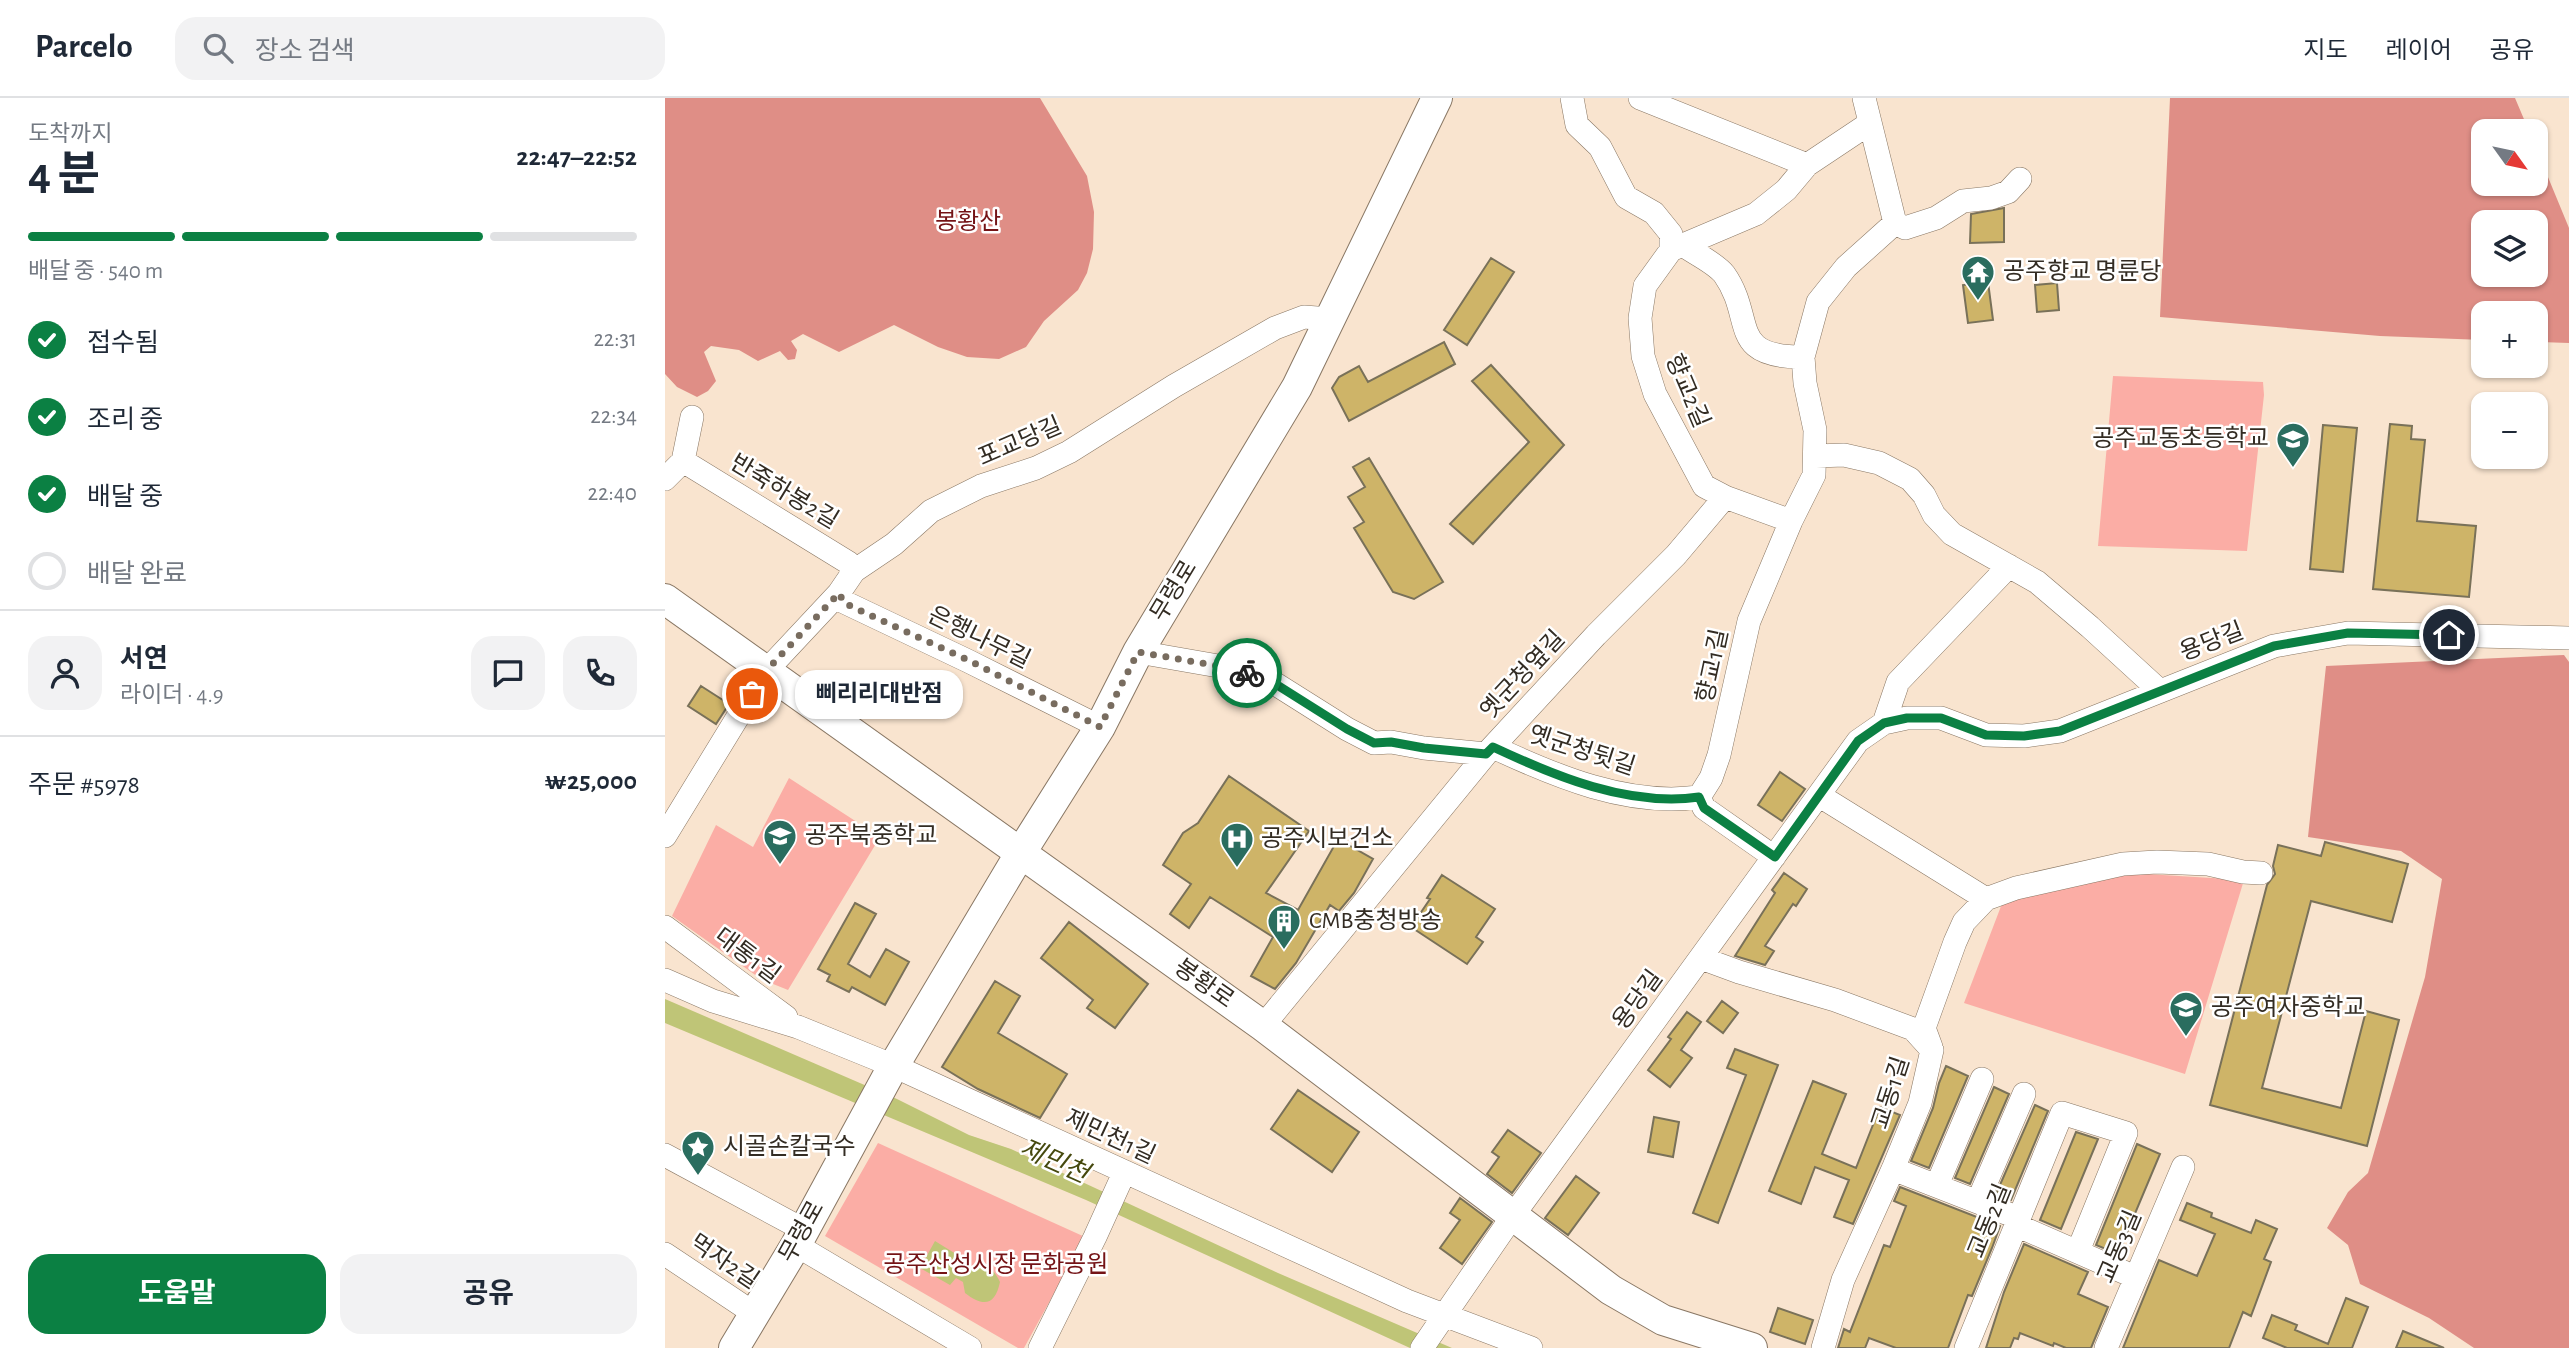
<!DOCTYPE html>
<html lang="ko">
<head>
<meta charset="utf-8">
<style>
  :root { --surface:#fff; --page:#f2f2f3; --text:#1f2937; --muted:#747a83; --line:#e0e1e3; --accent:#0b8043 }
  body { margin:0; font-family:"Alegreya Sans","Noto Sans KR",sans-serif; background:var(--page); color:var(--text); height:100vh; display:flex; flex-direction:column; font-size:26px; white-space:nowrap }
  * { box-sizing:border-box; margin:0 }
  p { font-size:23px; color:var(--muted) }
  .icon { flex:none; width:38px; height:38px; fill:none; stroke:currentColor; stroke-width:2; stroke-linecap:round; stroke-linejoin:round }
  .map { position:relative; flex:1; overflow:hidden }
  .side { display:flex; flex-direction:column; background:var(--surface); width:665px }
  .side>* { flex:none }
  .needle { width:46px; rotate:123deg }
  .fabs { position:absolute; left:1806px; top:21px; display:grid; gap:14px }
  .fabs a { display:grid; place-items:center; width:77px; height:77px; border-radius:14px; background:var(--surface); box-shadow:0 2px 5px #0004; font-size:35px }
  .pin { position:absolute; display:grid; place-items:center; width:60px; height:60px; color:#fff; margin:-30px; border:4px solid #fff; border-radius:50%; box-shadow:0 2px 7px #0007 }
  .courier { position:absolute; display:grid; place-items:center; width:70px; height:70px; margin:-35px; border:5px solid #0b8043; border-radius:50%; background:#fff; color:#222; box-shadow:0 2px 9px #0007 }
  .bubble { position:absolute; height:49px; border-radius:21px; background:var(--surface); box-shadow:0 2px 5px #0004; font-size:23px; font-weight:700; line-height:49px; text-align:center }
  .summary em { font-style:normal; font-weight:700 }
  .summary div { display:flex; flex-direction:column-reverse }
  .summary { display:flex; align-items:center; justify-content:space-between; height:119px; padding:0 28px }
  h1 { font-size:46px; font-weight:700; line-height:52px }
  .bar { display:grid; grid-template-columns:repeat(4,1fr); gap:10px 7px; align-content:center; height:84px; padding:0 28px }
  .bar i { height:9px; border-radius:5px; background:var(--line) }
  .bar .selected { background:var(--accent) }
  .bar p { grid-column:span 4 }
  .line { display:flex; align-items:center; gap:18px; padding:0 28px; border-top:2px solid var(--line) }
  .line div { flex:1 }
  .round { display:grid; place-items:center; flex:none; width:74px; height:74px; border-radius:21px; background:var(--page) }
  ol { padding:0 28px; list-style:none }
  li { display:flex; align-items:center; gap:21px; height:77px }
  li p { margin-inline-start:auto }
  li .icon { padding:7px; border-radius:50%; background:var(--accent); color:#fff; stroke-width:4 }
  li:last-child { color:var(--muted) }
  li i { width:38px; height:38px; border:4px solid var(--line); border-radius:50% }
  .button { display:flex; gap:14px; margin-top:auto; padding:14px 28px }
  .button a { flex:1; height:80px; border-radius:21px; background:var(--accent); color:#fff; font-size:28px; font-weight:700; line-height:80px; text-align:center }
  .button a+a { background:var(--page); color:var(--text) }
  header { display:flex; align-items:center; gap:42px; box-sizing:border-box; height:98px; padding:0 35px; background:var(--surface); border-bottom:2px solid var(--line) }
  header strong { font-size:33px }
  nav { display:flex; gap:38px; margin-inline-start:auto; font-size:24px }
  .search { width:490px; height:63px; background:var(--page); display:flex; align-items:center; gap:18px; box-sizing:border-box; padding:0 24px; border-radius:21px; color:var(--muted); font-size:26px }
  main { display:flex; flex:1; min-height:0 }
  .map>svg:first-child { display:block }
  .green { fill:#fbada5 }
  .forest { fill:#df8e86; fill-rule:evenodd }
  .water { fill:#bfc577 }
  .building { fill:#ceb468; stroke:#797159; stroke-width:2 }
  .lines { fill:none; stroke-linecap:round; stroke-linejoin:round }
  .minor-casing { stroke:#897764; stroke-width:24 }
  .major-casing { stroke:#897764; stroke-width:32 }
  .minor { stroke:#fff; stroke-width:23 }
  .major { stroke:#fff; stroke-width:30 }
  .done { stroke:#786c5f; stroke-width:7; stroke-dasharray:0 12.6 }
  .route { stroke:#0b8043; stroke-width:9 }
  .labels { text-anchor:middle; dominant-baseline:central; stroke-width:5; stroke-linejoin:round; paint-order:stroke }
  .park-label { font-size:24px; fill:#741316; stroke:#fff }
  .poi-label { font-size:24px; fill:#332c23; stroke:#fff; text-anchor:start }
  .street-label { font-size:24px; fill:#332c23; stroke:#fff }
  .water-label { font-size:26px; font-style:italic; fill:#46490e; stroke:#fff }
</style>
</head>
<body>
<header>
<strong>Parcelo</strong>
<div class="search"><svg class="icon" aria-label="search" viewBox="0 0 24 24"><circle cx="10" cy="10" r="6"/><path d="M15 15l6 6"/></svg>장소 검색</div>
<nav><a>지도</a><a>레이어</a><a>공유</a></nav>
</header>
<main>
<section class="side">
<div class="summary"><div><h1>4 분</h1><p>도착까지</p></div><em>22:47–22:52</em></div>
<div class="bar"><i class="selected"></i><i class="selected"></i><i class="selected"></i><i></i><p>배달 중 · 540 m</p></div>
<ol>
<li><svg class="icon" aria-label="check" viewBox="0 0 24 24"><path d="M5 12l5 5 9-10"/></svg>접수됨<p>22:31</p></li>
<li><svg class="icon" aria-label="check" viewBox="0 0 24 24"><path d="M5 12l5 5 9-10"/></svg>조리 중<p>22:34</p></li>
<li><svg class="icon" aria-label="check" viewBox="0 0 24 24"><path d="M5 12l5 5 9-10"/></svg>배달 중<p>22:40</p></li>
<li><i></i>배달 완료</li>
</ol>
<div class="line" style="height:126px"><a class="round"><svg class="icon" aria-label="person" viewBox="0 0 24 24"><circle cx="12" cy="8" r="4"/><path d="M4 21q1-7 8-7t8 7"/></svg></a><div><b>서연</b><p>라이더 · 4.9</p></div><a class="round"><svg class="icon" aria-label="chat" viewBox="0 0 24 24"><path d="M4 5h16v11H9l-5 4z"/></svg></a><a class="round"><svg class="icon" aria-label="phone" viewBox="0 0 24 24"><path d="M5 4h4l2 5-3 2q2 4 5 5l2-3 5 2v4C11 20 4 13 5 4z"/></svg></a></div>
<div class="line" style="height:91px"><div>주문 #5978</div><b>₩25,000</b></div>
<div class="button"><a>도움말</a><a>공유</a></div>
</section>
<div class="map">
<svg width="1904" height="1250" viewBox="0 0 1904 1250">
  <rect width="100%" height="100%" fill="#f9e4cf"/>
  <!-- green -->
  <path class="green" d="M1448 278 1598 284 1599 297 1582 453 1433 448Z
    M124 680 215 739 123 892 96 881 7 818 51 727 88 749Z
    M1465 775 1579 782 1520 976 1299 905 1338 803Z
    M213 1045 420 1139 359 1250H353L160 1138Z"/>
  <!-- forest -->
  <path class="forest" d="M0 0H375L422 78 429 114 428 151 422 175 413 192 379 223 361 249 334 261 302 259 273 249 229 227 174 254 138 236 126 243 132 252 130 261 123 262 115 253 93 263 74 252 46 248 39 254 51 283 43 293 32 299 12 289 0 276Z
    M1505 0H1850L1864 33H1818V86H1871V50L1904 130V245L1871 244V215H1818V242L1715 238 1495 219ZM1818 124H1871V177H1818Z
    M1899 557 1904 564V1250H1809L1764 1220 1695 1186 1683 1147 1662 1130 1683 1094 1703 1075 1760 879 1777 781 1736 753 1643 739 1661 568Z"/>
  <!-- water -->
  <path class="water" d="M0 901 232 1001 304 1037 346 1051 613 1175 787 1250H745L421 1102 0 925Z
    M270 1143 299 1161 297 1167 303 1172C319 1164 328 1169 335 1184 330 1208 318 1209 300 1195L298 1184 291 1180 285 1187 255 1170Z"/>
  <!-- building -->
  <path class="building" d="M1339 110V144L1305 145 1306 116Z
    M826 160 849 174 802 247 779 232Z
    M1323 184 1328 222 1303 225 1298 187Z
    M1392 185 1394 212 1372 214 1370 187Z
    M779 244 790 266 684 323 667 290 674 279 694 268 703 284Z
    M826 267 899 347 808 446 785 426 864 344 807 283Z
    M1725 326 1747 328 1746 341 1760 342 1752 423 1811 428 1804 499 1708 491Z
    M1658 327 1692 330 1678 474 1645 471Z
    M704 360 778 484 749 501 728 494 689 430 699 424 683 399 700 389 688 369Z
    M36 588 64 606 51 626 23 608Z
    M1115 674 1140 691 1117 723 1093 707Z
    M564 678 644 733 601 795 633 812 673 741 708 761 689 795 674 813 665 807 631 865 610 891 586 878 608 839 545 799 524 830 505 816 526 786 498 767 518 735 533 725Z
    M1660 744 1743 766 1727 824 1646 803 1597 990 1676 1010 1701 913 1734 922 1702 1048 1545 1007 1602 787 1610 776 1608 768 1613 747 1656 758Z
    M1119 775 1142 791 1131 808 1128 806 1100 848 1109 853 1100 867 1070 858 1110 795 1107 792Z
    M777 777 830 811 811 839 818 844 802 866 746 829 765 801 762 800Z
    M190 805 211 816 183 866 205 879 221 851 244 864 220 907 187 889 184 894 162 883 165 877 153 871Z
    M404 824 483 886 450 930 422 910 428 902 376 860Z
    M330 883 355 898 333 935 402 976 375 1020 313 991 277 969Z
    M1057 903 1073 915 1058 935 1042 923Z
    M1022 914 1036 924 1016 952 1027 960 1005 989 983 972 1006 941 1003 939Z
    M1070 951 1113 967 1053 1125 1028 1115 1081 977 1062 970Z
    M1281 968 1303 978 1264 1070 1246 1063 1268 1010 1274 985Z
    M1148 983 1181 996 1157 1056 1191 1070 1215 1009 1235 1017 1188 1126 1169 1119 1184 1082 1150 1069 1136 1106 1104 1093Z
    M1329 989 1344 996 1305 1086 1290 1080Z
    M633 992 694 1034 667 1074 606 1031Z
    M1370 1007 1383 1013 1346 1102 1331 1096Z
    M989 1019 1014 1024 1008 1059 983 1054Z
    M843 1032 876 1055 847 1095 822 1076 834 1059 827 1054Z
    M1411 1034 1433 1041 1396 1131 1375 1122Z
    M1472 1046 1495 1056 1453 1156 1431 1147Z
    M911 1078 934 1095 903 1137 880 1120Z
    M1235 1089 1335 1128 1327 1150 1307 1198 1303 1197 1283 1250H1231L1204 1240 1200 1250H1173L1179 1231 1185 1234 1219 1147 1225 1149 1241 1108 1229 1103Z
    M795 1100 827 1124 797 1166 775 1150 795 1122 785 1115Z
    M1522 1105 1547 1115 1546 1119 1586 1135 1591 1122 1612 1131 1599 1161 1606 1164 1586 1218 1578 1214 1564 1250H1458L1494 1162 1532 1178 1550 1136 1515 1122Z
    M1359 1146 1423 1174 1413 1196 1443 1209 1426 1250H1401L1389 1245 1388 1248 1355 1235 1353 1241 1349 1240 1345 1250H1321L1339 1194Z
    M1681 1200 1703 1209 1687 1250H1622L1598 1240 1607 1217 1632 1227 1630 1232 1663 1246Z
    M1113 1210 1148 1222 1140 1246 1105 1234Z
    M1738 1233 1779 1250H1731Z"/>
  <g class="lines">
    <defs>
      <path id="minor" d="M907 0 912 27 935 49 961 99 989 115 1006 136V152L980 188 975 220 978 258 990 296 1039 388 1060 399 1126 423
        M975 0 1142 67
        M1230 125 1240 130 1271 120 1298 103 1326 100 1343 94 1355 81
        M1019 148C1031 156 1050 165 1059 176 1091 221 1061 259 1138 259
        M1006 152 1091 116 1121 92 1142 67 1205 25
        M1151 358 1179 357 1214 365 1245 381 1259 397 1269 417 1287 436 1372 484 1425 529 1495 593
        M18 363 184 465 189 473
        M0 381 18 363 27 319
        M174 495 179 504 303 563 435 629
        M473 554 559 569 601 580 682 631 709 645 726 644 759 650 821 656
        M1219 625 1233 584 1344 468
        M828 649C890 678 963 709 1034 699
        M1155 698 1321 801
        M1034 699 1046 680 1054 657 1084 523 1126 423 1149 377 1150 332 1140 285 1138 259 1153 204 1181 169 1230 125 1199 0
        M1034 699 1039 710 1109 759
        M0 738 101 573 174 495 189 473 229 446 266 413 316 388 371 370 404 354 509 288 610 230 639 219 665 221
        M0 829 121 919
        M1036 860 1074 874 1170 902 1248 931 1267 952 1255 1005 1228 1071 1178 1182 1158 1250
        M0 882 48 903 133 929 229 968 742 1203 866 1250
        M598 928 821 656 931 537 1011 457 1060 399
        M1266 949 1259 930 1290 844 1299 824 1321 801 1351 790 1458 766 1492 764 1543 766 1578 774 1596 775
        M0 1057 139 1132
        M1228 1071 1341 1115
        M1272 1087 1317 981
        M1313 1103 1359 996
        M1351 1127 1470 1179
        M131 1147 305 1250
        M0 1156 90 1216
        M375 1250 430 1139 459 1075
        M757 1250 847 1119 1193 643 1219 625 1242 620H1276L1321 637 1359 638 1395 633 1609 548 1683 535 1904 540
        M1301 1250 1397 1015 1461 1035 1413 1153
        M1441 1250 1518 1069"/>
      <path id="major" d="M0 501 598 928 946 1192 998 1222 1087 1250
        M69 1250 131 1147 225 974 355 756 435 629 473 554 632 289 772 0"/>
    </defs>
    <!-- minor casing -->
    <use href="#minor" class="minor-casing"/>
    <!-- major casing -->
    <use href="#major" class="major-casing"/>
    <!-- minor -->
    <use href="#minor" class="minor"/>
    <!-- major -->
    <use href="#major" class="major"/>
  </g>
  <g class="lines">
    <!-- done -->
    <path class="done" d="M87 596 101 573 174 495 179 505 303 562 435 629 473 554 559 569 582 575"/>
    <!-- route -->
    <path class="route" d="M582 575 601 580 682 631 709 645 726 644 759 650 821 656 828 649C890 678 963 709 1034 699L1039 710 1110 759 1193 643 1219 625 1242 620H1276L1321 637 1359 638 1395 633 1609 548 1683 535 1784 537"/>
  </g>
  <!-- icons -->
  <defs>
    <symbol id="temple-pin" viewBox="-11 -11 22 30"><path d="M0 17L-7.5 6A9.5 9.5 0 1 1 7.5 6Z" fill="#2a6d5f" stroke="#fff"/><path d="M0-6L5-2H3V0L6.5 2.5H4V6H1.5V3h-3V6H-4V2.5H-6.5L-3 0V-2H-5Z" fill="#fff"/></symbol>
    <symbol id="school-pin" viewBox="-11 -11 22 30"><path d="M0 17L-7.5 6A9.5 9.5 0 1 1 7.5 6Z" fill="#2a6d5f" stroke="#fff"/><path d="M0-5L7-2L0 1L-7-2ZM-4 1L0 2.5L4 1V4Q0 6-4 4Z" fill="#fff"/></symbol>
    <symbol id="hospital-pin" viewBox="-11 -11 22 30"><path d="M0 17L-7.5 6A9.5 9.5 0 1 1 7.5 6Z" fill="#2a6d5f" stroke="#fff"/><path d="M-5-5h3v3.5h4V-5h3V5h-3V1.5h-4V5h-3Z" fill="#fff"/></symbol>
    <symbol id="building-pin" viewBox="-11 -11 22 30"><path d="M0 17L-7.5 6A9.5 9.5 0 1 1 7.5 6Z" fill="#2a6d5f" stroke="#fff"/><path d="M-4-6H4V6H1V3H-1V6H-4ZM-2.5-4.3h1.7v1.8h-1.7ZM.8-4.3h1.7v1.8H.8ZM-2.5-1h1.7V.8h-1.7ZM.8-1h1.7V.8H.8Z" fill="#fff"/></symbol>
    <symbol id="sight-pin" viewBox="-11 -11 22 30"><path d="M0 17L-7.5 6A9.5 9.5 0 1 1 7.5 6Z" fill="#2a6d5f" stroke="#fff"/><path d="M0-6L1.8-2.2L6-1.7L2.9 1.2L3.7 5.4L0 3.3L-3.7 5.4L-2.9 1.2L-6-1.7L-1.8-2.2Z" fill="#fff"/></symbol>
  </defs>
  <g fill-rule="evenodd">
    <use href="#temple-pin" x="1294" y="155" width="38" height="52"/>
    <use href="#school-pin" x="1609" y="322" width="38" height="52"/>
    <use href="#school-pin" x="96" y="719" width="38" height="52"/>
    <use href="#hospital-pin" x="553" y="722" width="38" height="52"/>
    <use href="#building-pin" x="600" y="804" width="38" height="52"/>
    <use href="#school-pin" x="1502" y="891" width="38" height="52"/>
    <use href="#sight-pin" x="14" y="1030" width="38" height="52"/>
  </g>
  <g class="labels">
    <!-- park labels -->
    <g class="park-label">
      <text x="303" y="124">봉황산</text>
      <text x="331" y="1167">공주산성시장 문화공원</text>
    </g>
    <!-- poi labels -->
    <g class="poi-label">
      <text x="1338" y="174">공주향교 명륜당</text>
      <text x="1604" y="341" text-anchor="end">공주교동초등학교</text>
      <text x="140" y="738">공주북중학교</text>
      <text x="596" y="741">공주시보건소</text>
      <text x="644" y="823">CMB충청방송</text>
      <text x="1546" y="910">공주여자중학교</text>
      <text x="58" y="1049">시골손칼국수</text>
    </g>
    <!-- street labels -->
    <g class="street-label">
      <text transform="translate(1022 293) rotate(67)">향교2길</text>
      <text transform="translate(355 344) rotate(-23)">포교당길</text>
      <text transform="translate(119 394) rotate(31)">반죽하봉2길</text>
      <text transform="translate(509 493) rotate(-59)">무령로</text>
      <text transform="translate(314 540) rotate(26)">은행나무길</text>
      <text transform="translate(1547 544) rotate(-21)">용당길</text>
      <text transform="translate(1048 568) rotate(-78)">향교1길</text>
      <text transform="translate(858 577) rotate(-47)">옛군청옆길</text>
      <text transform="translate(917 653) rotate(18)">옛군청뒷길</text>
      <text transform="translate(82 858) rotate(37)">대통1길</text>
      <text transform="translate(539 886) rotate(35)">봉황로</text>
      <text transform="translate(973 902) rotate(-54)">용당길</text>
      <text transform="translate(1226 995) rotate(-72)">교동1길</text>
      <text transform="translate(445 1039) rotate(25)">제민천1길</text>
      <text transform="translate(1325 1123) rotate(-68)">교동2길</text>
      <text transform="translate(137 1134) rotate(-61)">무령로</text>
      <text transform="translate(1455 1149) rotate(-67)">교동3길</text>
      <text transform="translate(59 1164) rotate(34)">먹자2길</text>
    </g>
    <!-- water labels -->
    <g class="water-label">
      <text transform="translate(389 1063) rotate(24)">제민천</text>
    </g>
  </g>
</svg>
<div class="fabs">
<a><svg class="needle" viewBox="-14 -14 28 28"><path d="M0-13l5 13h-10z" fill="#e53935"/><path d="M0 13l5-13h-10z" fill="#747a83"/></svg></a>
<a><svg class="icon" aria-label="layers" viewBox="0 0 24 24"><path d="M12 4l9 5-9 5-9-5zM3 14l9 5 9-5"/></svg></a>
<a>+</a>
<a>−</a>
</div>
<div class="pin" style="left:87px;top:596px;background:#ea580c"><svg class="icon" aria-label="bag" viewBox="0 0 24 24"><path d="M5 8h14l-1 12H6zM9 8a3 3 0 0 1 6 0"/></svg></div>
<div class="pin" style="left:1784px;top:537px;background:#1f2937"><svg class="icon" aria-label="home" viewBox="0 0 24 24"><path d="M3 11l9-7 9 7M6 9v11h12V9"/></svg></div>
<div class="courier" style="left:582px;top:575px"><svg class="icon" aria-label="bike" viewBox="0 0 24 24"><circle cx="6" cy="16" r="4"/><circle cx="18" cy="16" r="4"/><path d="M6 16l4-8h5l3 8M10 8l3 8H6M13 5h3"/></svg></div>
<div class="bubble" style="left:130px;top:572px;width:168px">삐리리대반점</div>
</div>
</main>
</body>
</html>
